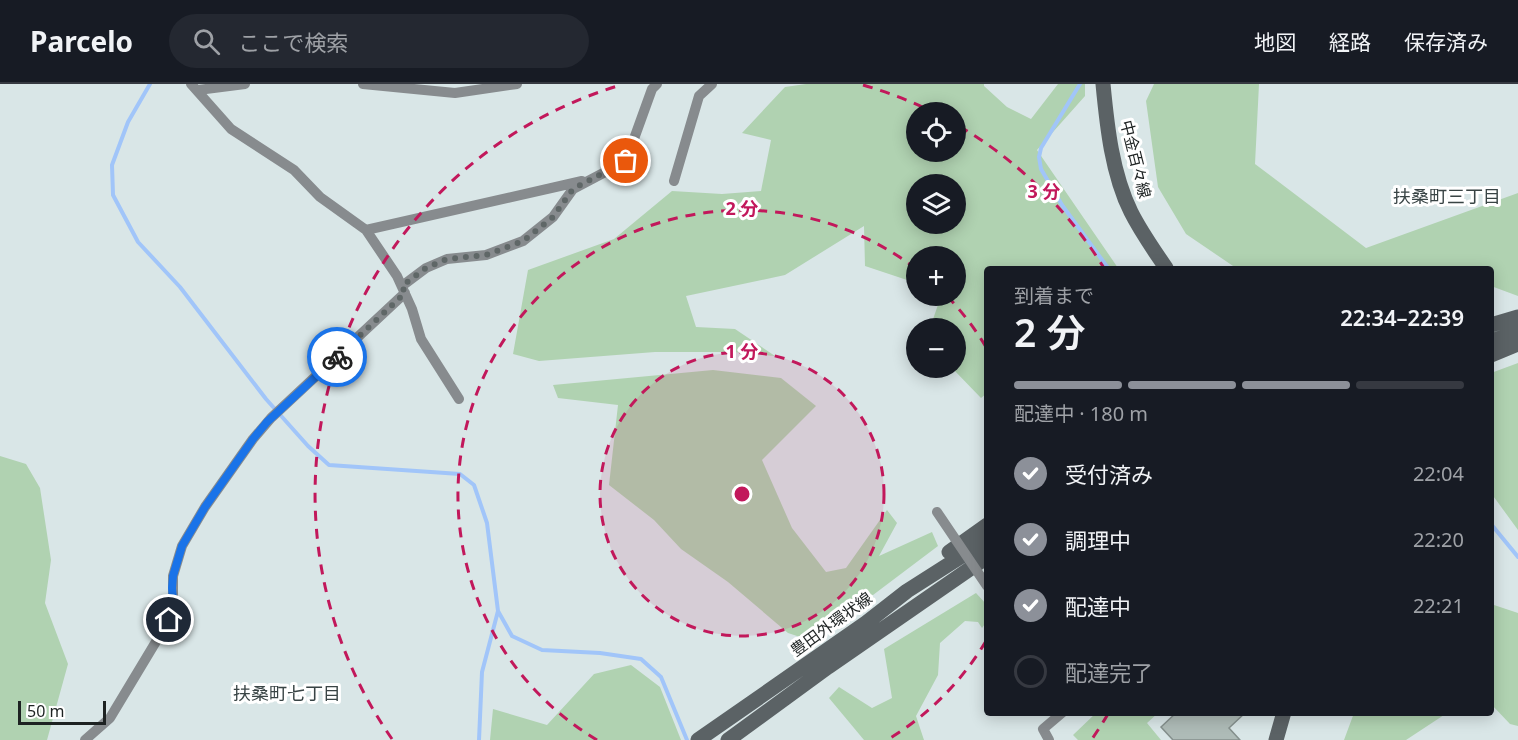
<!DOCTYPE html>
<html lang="ja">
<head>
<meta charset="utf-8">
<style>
  :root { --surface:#171b24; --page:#242831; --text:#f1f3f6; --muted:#9ea1a6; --line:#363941; --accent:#8c9099 }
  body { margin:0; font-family:"Noto Sans","Noto Sans JP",sans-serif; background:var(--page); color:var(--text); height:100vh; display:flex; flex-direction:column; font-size:22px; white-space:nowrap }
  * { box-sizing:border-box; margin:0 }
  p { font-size:20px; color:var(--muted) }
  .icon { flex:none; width:33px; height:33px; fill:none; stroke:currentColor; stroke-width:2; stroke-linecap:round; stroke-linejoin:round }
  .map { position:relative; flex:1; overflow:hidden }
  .drawer { position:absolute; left:984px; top:182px; width:510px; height:450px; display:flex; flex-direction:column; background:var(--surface); border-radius:6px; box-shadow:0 3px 15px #0003 }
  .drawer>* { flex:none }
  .tools { position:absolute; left:906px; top:18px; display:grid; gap:12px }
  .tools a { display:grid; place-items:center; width:60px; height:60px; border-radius:50%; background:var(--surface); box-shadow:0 3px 15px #0003; font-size:30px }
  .scale { position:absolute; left:18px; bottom:15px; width:88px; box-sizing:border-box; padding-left:6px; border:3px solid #1d2222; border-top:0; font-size:16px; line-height:21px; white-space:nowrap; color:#1d2222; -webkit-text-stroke:4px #fff; paint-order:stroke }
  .pin { position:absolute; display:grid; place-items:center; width:51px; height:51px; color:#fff; margin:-26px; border:3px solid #fff; border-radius:50%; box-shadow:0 2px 6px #0007 }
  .courier { position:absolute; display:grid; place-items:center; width:60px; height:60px; margin:-30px; border:4px solid #1a73e8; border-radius:50%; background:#fff; color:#222; box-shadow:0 2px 8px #0007 }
  .overview em { font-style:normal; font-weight:600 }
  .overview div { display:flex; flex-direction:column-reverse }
  .overview { display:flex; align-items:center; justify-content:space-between; height:102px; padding:0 30px }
  h1 { font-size:39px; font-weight:600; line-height:45px }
  .bar { display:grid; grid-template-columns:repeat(4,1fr); gap:9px 6px; align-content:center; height:72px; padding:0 30px }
  .bar i { height:8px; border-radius:4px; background:var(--line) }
  .bar .current { background:var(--accent) }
  .bar p { grid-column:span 4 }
  ol { padding:0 30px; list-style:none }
  li { display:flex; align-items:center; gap:18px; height:66px }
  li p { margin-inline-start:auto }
  li .icon { padding:6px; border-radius:50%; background:var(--accent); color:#fff; stroke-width:4 }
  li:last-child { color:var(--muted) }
  li i { width:33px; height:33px; border:3px solid var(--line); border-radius:50% }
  header { display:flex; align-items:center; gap:36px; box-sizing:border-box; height:84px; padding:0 30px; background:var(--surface); border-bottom:2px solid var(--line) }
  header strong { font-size:28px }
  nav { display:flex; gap:33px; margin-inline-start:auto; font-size:21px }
  .search { width:420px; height:54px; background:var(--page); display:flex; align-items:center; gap:15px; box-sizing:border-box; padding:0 21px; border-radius:33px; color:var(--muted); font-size:22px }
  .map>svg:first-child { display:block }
  .green { fill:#b0d2b1; fill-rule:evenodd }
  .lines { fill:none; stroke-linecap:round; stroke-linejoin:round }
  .stream { stroke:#a1c5f9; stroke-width:4 }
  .building { fill:#aebbb7; stroke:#85908d; stroke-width:1.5 }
  .street { stroke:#878b8e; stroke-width:10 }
  .secondary { stroke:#5b6265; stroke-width:15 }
  .street-bridge { stroke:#878b8e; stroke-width:10 }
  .done { stroke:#5f6767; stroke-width:6; stroke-dasharray:0 10.8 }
  .route { stroke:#1a73e8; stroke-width:8 }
  .ring { fill:none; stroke:#c2185b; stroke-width:3; stroke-dasharray:10 8 }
  .labels { text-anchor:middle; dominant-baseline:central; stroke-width:6; stroke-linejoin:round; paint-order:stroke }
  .street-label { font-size:16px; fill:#1d2222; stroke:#fff }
  .neighbourhood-label { font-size:18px; fill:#394445; stroke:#fff }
  .centre { fill:#c2185b; stroke:#fff; stroke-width:3 }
  .ring-label { font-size:18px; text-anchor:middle; font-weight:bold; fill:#c2185b; stroke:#fff; stroke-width:6; stroke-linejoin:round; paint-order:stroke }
</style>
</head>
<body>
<header>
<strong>Parcelo</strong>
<div class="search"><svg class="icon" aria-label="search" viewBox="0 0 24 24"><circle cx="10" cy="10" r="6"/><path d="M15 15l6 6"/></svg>ここで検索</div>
<nav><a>地図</a><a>経路</a><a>保存済み</a></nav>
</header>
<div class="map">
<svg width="1518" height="656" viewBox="0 0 1518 656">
  <rect width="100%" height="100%" fill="#d9e6e7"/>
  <!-- green -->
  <path class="green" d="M806 0H984V2L1007 23 1031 35 1058 0H1085V12L1037 66 1118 184H987V309L981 314 952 284H956V244H930L941 212H956V172H916V199L865 182 864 142 785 191 686 212 696 243 735 245 775 272 734 268H655L539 277 513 270 528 186 614 155 672 107 722 110 761 107 771 56 742 49 785 3ZM956 28V68H916V28ZM956 100V140H916V100Z
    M1154 0H1259L1255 80 1366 164 1518 109V212L1491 202V184H1236L1186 150 1158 103 1146 17Z
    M1518 279V446L1491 409V289Z
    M713 286 781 294 816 322 762 376 792 444 826 488 846 484 887 426 897 439 879 472 932 448 938 462 812 557 788 549 728 498 681 465 654 436 609 401 618 321 558 314 553 301Z
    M0 372 26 380 40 404 51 476 45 519 68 580 47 656H0Z
    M976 509 987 521V537L982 544 978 538 965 537 940 559 938 591 916 632 924 656H864L829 614 839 603 872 624 892 614 884 565Z
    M1491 520 1518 529V642L1510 640 1491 620Z
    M631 581 660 603 681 656H490L493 625 547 641 594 590Z
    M1096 629H1158L1147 639 1161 656H1078L1073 651Z
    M1354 629V628L1447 629 1406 656H1344Z"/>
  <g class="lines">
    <!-- stream -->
    <path class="stream" d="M150 0 128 38 112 81 113 111 138 158 180 203 266 315 308 362 329 381 460 390 474 401 487 439 498 527 512 552 542 566 600 569 641 575 661 593 687 656
      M1080 0 1041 64 1039 73 1041 85 1062 121 1108 184
      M1491 440 1518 473
      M479 656 482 588 498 527"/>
  </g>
  <!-- building -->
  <path class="building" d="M1177 628H1246L1229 644 1240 656H1173L1161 643Z"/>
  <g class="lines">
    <!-- street -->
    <path class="street" d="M191 0 231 45 294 86 320 113 366 146 397 192 412 225 421 255 459 315
      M363 0 455 9 517 0
      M198 6 245 0
      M674 97 699 12 712 0
      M366 146 582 97
      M402 202 426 184 447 175 486 171 523 157 553 133 573 105 626 77 652 5 657 0
      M85 656 110 634 169 536 173 515V492L182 462 205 423 253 355 271 334 405 209
      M1049 656 1043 645 1063 628"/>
    <!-- secondary -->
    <path class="secondary" d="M1103 0C1107 42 1112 90 1131 128 1141 148 1154 166 1166 184
      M1491 241 1518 233
      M1491 257 1518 248
      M1491 271 1518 260
      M949 468 987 441
      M698 656 866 539 907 507 987 456
      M728 656 828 583 987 473
      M1276 656 1284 628"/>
    <!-- street-bridge -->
    <path class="street-bridge" d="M937 428 987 502"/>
  </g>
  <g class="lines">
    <!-- done -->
    <path class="done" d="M337 273 405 209 402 202 426 184 447 175 486 171 523 157 553 133 573 105 626 77"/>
    <!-- route -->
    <path class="route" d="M169 536 173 515 172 504 173 492 182 462 205 423 253 355 267 338 337 273"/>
  </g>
  <!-- distance rings -->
  <circle cx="742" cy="410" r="142" fill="#c2185b" fill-opacity=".12"/>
  <g class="ring">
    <circle cx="742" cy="410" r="142"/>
    <path d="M986 557A285 285 0 0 1 887 656M597 656A285 285 0 1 1 915 184M947 212A285 285 0 0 1 986 263"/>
    <path d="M1108 630A427 427 0 0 1 1092 655M392 655A427 427 0 0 1 621 1M863 1A427 427 0 0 1 933 28M959 42A427 427 0 0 1 1104 184"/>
  </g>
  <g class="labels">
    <!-- street labels -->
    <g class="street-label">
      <text transform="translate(1136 75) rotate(76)">中金百々線</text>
      <text transform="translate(831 540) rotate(-36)">豊田外環状線</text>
    </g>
    <!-- neighbourhood labels -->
    <g class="neighbourhood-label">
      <text x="1447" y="112">扶桑町三丁目</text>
      <text x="287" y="609">扶桑町七丁目</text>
    </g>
  </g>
  <circle cx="742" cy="410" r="9" class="centre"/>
  <g class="ring-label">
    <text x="1044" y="114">3 分</text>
    <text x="742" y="131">2 分</text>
    <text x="742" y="274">1 分</text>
  </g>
</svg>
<div class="tools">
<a><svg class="icon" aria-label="locate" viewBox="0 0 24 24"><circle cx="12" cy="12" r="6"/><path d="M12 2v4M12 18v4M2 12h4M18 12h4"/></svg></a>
<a><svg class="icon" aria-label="layers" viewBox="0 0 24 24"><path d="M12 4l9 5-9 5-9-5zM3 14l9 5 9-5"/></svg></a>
<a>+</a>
<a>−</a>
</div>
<div class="scale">50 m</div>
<div class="pin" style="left:626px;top:77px;background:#ea580c"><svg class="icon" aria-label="bag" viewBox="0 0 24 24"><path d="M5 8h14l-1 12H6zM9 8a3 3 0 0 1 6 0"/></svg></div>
<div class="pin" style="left:169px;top:536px;background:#1f2937"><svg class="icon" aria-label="home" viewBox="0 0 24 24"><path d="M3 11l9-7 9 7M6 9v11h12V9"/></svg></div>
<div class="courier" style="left:337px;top:273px"><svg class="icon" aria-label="bike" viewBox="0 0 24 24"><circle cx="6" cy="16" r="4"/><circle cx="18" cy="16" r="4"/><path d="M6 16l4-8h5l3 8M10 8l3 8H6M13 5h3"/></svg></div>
<section class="drawer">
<div class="overview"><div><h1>2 分</h1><p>到着まで</p></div><em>22:34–22:39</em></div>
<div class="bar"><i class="current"></i><i class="current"></i><i class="current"></i><i></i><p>配達中 · 180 m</p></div>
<ol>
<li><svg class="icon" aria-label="check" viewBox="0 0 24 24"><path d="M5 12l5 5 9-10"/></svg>受付済み<p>22:04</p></li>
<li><svg class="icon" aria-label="check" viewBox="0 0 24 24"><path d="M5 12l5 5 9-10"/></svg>調理中<p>22:20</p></li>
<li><svg class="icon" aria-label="check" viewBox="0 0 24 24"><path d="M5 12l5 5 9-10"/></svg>配達中<p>22:21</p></li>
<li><i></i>配達完了</li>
</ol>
</section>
</div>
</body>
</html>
